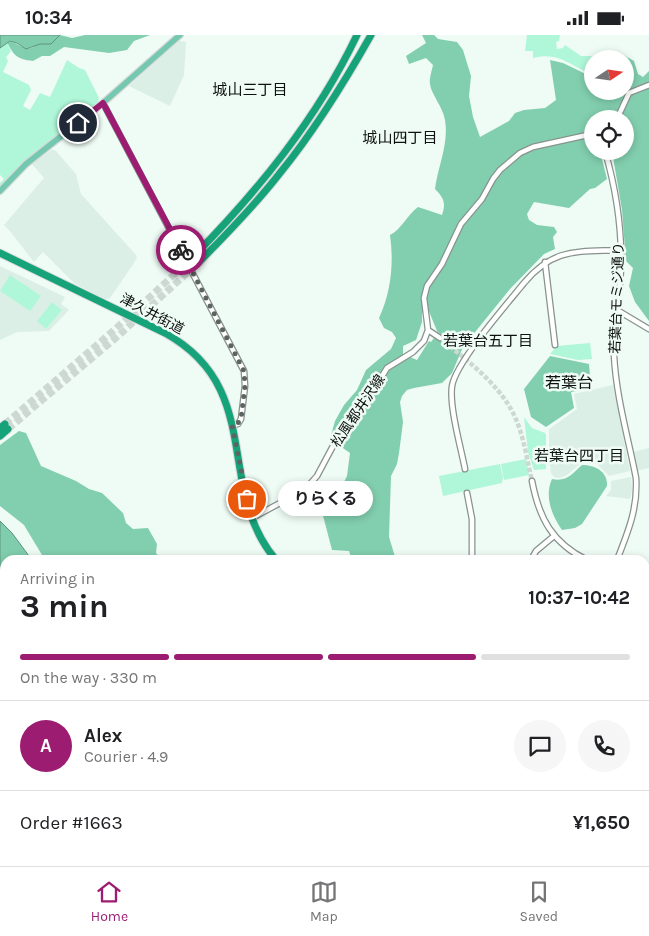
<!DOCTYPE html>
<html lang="en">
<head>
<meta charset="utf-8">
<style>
  :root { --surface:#fff; --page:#f6f6f6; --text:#202124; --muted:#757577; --line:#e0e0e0; --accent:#9b1c71 }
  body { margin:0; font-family:Karla,"Noto Sans JP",sans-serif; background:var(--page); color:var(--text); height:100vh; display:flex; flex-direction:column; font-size:19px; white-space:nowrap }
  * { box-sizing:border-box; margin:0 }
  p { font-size:16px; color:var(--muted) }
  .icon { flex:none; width:28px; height:28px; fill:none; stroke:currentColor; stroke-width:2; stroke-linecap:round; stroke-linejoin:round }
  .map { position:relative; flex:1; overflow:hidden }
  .drawer { position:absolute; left:0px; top:520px; width:650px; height:311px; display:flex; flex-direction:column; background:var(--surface); border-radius:15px 15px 0 0; box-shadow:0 2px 8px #0003 }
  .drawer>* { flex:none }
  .needle { width:32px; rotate:77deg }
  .buttons { position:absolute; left:584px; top:15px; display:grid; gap:10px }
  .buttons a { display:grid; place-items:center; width:50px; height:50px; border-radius:50%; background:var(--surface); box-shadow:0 2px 8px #0003; font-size:25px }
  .pin { position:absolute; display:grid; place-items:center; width:42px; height:42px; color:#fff; margin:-21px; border:2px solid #fff; border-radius:50%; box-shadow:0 1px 5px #0007 }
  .courier { position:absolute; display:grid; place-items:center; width:50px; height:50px; margin:-25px; border:4px solid #9b1c71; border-radius:50%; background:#fff; color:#222; box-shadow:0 1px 6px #0007 }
  .bubble { position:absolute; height:35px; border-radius:18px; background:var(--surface); box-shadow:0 2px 8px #0003; font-size:16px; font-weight:700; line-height:35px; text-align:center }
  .overview em { font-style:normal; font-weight:700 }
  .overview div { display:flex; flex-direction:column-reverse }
  .overview { display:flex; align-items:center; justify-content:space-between; height:85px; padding:0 20px }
  h1 { font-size:32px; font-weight:700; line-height:38px }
  .bar { display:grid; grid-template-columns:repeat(4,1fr); gap:8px 5px; align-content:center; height:60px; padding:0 20px }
  .bar i { height:6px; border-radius:4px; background:var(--line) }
  .bar .current { background:var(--accent) }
  .bar p { grid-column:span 4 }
  .line { display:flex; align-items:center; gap:12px; padding:0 20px; border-top:1px solid var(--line) }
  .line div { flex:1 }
  .round { display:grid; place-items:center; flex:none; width:52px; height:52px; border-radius:26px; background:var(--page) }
  .status { display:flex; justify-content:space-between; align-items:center; height:35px; padding:0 25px; background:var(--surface); direction:ltr }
  .status svg { height:14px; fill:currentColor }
  .dock { display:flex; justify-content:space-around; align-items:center; height:70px; border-top:1px solid var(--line); background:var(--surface); font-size:14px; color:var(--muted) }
  .dock a { display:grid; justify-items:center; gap:2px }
  .dock .current { color:var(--accent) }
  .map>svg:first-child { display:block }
  .built { fill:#dcefe7 }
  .green { fill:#aff7d8 }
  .forest { fill:#82cfaf; fill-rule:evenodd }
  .water { fill:#80cdad; stroke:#5e957e }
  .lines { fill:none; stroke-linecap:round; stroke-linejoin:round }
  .minor-tunnel { stroke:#cdd8d2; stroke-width:4.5; stroke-dasharray:4.5 2; stroke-linecap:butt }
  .highway-tunnel { stroke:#cdd8d2; stroke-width:7; stroke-dasharray:7 3.5; stroke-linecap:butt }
  .minor-casing { stroke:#88938e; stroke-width:7 }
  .major-casing { stroke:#d8d9d9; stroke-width:8 }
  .highway-casing { stroke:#d8d9d9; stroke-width:9 }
  .minor { stroke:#fff; stroke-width:4.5 }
  .major { stroke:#74c8af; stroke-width:5.5 }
  .highway { stroke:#17a379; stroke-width:7 }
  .done { stroke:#5c6360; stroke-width:5; stroke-dasharray:0 9 }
  .route { stroke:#9b1c71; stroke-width:6 }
  .labels { text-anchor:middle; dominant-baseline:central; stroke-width:5; stroke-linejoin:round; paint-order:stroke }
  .street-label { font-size:14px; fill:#0d110f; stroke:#effbf5 }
  .neighbourhood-label { font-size:15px; fill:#0d110f; stroke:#effbf5 }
  .quarter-label { font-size:16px; fill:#0d110f; stroke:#effbf5 }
</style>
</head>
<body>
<div class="status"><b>10:34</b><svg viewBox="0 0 49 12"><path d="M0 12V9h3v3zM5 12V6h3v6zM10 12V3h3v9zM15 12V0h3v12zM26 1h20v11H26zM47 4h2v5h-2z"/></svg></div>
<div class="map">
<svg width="649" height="831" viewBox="0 0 649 831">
  <rect width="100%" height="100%" fill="#effbf5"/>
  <!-- built -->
  <path class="built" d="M179 6 186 7 184 40 170 71 129 51Z
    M51 115H55L76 139 81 159 136 220 137 223 132 231 110 263 107 264H104L74 248 43 217 34 227 9 195 4 190 44 143 32 129Z
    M0 231 65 262 61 269 69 275 49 296 17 297 0 305Z
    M613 350 630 436 609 441 597 429 589 427 581 428 567 440 560 443 554 442 551 438 549 423V394L577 374 574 359Z
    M649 413V433L636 436 633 417Z
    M631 442 632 455 630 464 606 461 611 455V446Z
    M223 826H383L375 830 362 831H220Z"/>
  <!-- green -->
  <path class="green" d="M527 0H560L559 6 556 7 557 14 563 13 565 10 581 21H605L607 24H592V39C570 31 559 16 533 23V16H525Z
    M7 7 11 16 6 22 8 26 3 37 29 50 31 55 23 71 30 75 40 58 50 62 67 25 79 33 85 35 99 63 97 70 0 153V148L4 144 0 140V13Z
    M10 240 41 261 30 276 0 256Z
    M52 267 62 275 46 294 37 286Z
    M590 308 592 324 578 325 550 319 557 311Z
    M524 382 532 393 545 398 546 400V434L534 435 528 417Z
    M526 424 529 440 504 445 501 429Z
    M500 429 503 442 502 448 443 461 439 441Z
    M0 618 5 628V682L0 672Z"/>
  <!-- forest -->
  <path class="forest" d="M60 0 72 3 85 0H150L134 6 127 15 109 18 64 12 50 21H42L33 26C17 24 14 21 7 7 16 5 21 15 31 13 33 13 35 10 38 9 42 8 47 9 51 9Z
    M422 0H434L438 4 457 7 463 15 471 41 469 61 473 82 480 102 509 86 515 78 524 75 545 73 556 65 550 25 563 28 592 42V56H603L608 62H619L621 56H625V24H614L620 18 634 26 638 39 643 42 649 36V286L635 267 629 251 633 233 626 226 622 175 612 116H625V84H592V94L587 96 589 105H592V116H600L607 144 595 153 590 154 569 173 534 167 527 179 529 185 537 190 554 192 557 197 553 202 555 214 544 219 510 254 463 312 452 338 442 348 414 353 407 355 402 361 400 367 403 387 399 418 397 429 391 441 389 502 396 525H352L349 516 332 515 315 450 343 449 347 441 350 418 330 404 335 386 344 370 357 355 366 335 391 314 396 303 392 297 384 293 379 283C391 257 394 229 390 200 402 194 407 180 418 172L442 180C446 168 444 163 435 154 438 131 449 109 445 85 443 72 431 59 430 49 429 44 432 35 433 30L426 23 409 29 406 21 426 8ZM428 274 437 296 441 300 439 306 434 303 431 307 429 306 417 325 403 319V311L416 305 422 287V278Z
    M550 321 589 329 591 353 571 357 574 373 546 392 531 382 524 354Z
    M19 396 26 398 41 431 76 446 89 454 102 458 123 478 126 488 133 494 148 493 157 509 156 518 162 525H45L24 490 0 471V410Z
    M582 430C596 430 608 437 607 451L582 489 575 493 562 495C552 481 544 461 552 444 567 447 572 439 582 430Z
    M153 826H219L217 831H153Z"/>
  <!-- water -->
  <path class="water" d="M0 0H60L51 9H40L26 14 17 8 10 6 0 13Z
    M0 486 12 498 32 525H5V572L0 565Z"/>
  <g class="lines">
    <!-- minor-tunnel -->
    <path class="minor-tunnel" d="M440 303C467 326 500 349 515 382 524 402 527 425 532 446"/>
    <!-- highway-tunnel -->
    <path class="highway-tunnel" d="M5 389 113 296 192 223
      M8 394 117 302 197 229"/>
    <defs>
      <path id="minor" d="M103 68 244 336 245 351 241 384 238 389 232 390
        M617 84 629 58 649 50
        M605 116C616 154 622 193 621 233 620 262 613 290 614 320 616 361 628 402 636 443 638 473 628 497 617 525
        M545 227 555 310
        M617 275 649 294
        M428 295 440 303
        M465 434C461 413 449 371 452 351 456 327 507 269 524 248 554 212 578 217 620 215
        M532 446C539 483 552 508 587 525
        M467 458 472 484V525
        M252 483 295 460 309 450 317 441 333 411 367 366 387 333 413 317 424 306 428 295 424 263 427 251 442 229 461 189 482 164 493 144 500 135 520 118 533 112 592 99
        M531 525 536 516 554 501
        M645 550 649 552
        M645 637 649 643
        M645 764 649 771"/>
      <path id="major" d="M0 156 26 129 103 68 180 0
        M0 749 5 757
        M0 761 5 768
        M50 826 54 831
        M57 826 61 831
        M397 826 400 831"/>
      <path id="highway" d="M0 218 165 298C266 354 214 452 276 525
        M192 223C257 157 317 84 357 0
        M197 229C226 200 255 170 280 138 315 95 344 48 371 0
        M0 393 5 389
        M0 401 8 394
        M392 826 394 831
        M403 826 406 831"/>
    </defs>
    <!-- minor casing -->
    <use href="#minor" class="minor-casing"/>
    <!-- major casing -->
    <use href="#major" class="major-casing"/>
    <!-- highway casing -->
    <use href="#highway" class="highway-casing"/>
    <!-- minor -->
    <use href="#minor" class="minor"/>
    <!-- major -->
    <use href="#major" class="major"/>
    <!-- highway -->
    <use href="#highway" class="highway"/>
  </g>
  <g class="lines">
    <!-- done -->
    <path class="done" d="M181 215 244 336 245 351 241 384 238 388 232 390 247 464"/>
    <!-- route -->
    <path class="route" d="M78 88 103 68 181 215"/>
  </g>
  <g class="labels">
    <!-- street labels -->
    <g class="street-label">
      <text transform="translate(617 263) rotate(-88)">若葉台モミジ通り</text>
      <text transform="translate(152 279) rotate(28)">津久井街道</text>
      <text transform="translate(358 376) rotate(-56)">松風都井沢線</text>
    </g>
    <!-- neighbourhood labels -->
    <g class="neighbourhood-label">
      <text x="250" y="55">城山三丁目</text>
      <text x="400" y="103">城山四丁目</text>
      <text x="488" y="306">若葉台五丁目</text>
      <text x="579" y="421">若葉台四丁目</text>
    </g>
    <!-- quarter labels -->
    <g class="quarter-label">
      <text x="569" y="347">若葉台</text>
    </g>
  </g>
</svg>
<div class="buttons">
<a><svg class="needle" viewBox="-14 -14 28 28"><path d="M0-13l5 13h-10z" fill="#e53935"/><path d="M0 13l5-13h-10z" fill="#757577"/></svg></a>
<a><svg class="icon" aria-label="locate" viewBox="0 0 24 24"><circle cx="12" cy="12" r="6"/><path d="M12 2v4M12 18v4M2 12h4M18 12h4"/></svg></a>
</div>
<div class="pin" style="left:247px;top:464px;background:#ea580c"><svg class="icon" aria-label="bag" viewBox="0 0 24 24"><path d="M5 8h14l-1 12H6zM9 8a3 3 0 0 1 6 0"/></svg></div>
<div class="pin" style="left:78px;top:88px;background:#1f2937"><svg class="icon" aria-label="home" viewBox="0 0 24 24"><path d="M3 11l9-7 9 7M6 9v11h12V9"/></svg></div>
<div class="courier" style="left:181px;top:215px"><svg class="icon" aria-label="bike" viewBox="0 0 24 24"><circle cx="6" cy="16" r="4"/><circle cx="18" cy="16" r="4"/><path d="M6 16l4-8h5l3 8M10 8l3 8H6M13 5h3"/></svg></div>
<div class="bubble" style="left:278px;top:446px;width:95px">りらくる</div>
<section class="drawer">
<div class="overview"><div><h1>3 min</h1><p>Arriving in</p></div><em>10:37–10:42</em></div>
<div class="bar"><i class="current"></i><i class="current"></i><i class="current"></i><i></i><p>On the way · 330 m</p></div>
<div class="line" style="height:90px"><b class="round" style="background:var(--accent);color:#fff">A</b><div><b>Alex</b><p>Courier · 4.9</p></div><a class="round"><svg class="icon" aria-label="chat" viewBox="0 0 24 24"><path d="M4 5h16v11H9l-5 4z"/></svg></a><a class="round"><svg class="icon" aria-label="phone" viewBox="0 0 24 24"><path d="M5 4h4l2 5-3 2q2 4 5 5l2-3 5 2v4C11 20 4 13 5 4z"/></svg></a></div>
<div class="line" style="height:65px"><div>Order #1663</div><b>¥1,650</b></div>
</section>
</div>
<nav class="dock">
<a class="current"><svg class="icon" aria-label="home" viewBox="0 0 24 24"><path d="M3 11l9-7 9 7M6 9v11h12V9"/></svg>Home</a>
<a><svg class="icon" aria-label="map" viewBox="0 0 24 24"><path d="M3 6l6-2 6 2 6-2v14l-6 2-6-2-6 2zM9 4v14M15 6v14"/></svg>Map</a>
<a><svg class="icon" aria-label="saved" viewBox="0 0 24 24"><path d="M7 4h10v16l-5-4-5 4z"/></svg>Saved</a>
</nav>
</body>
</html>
